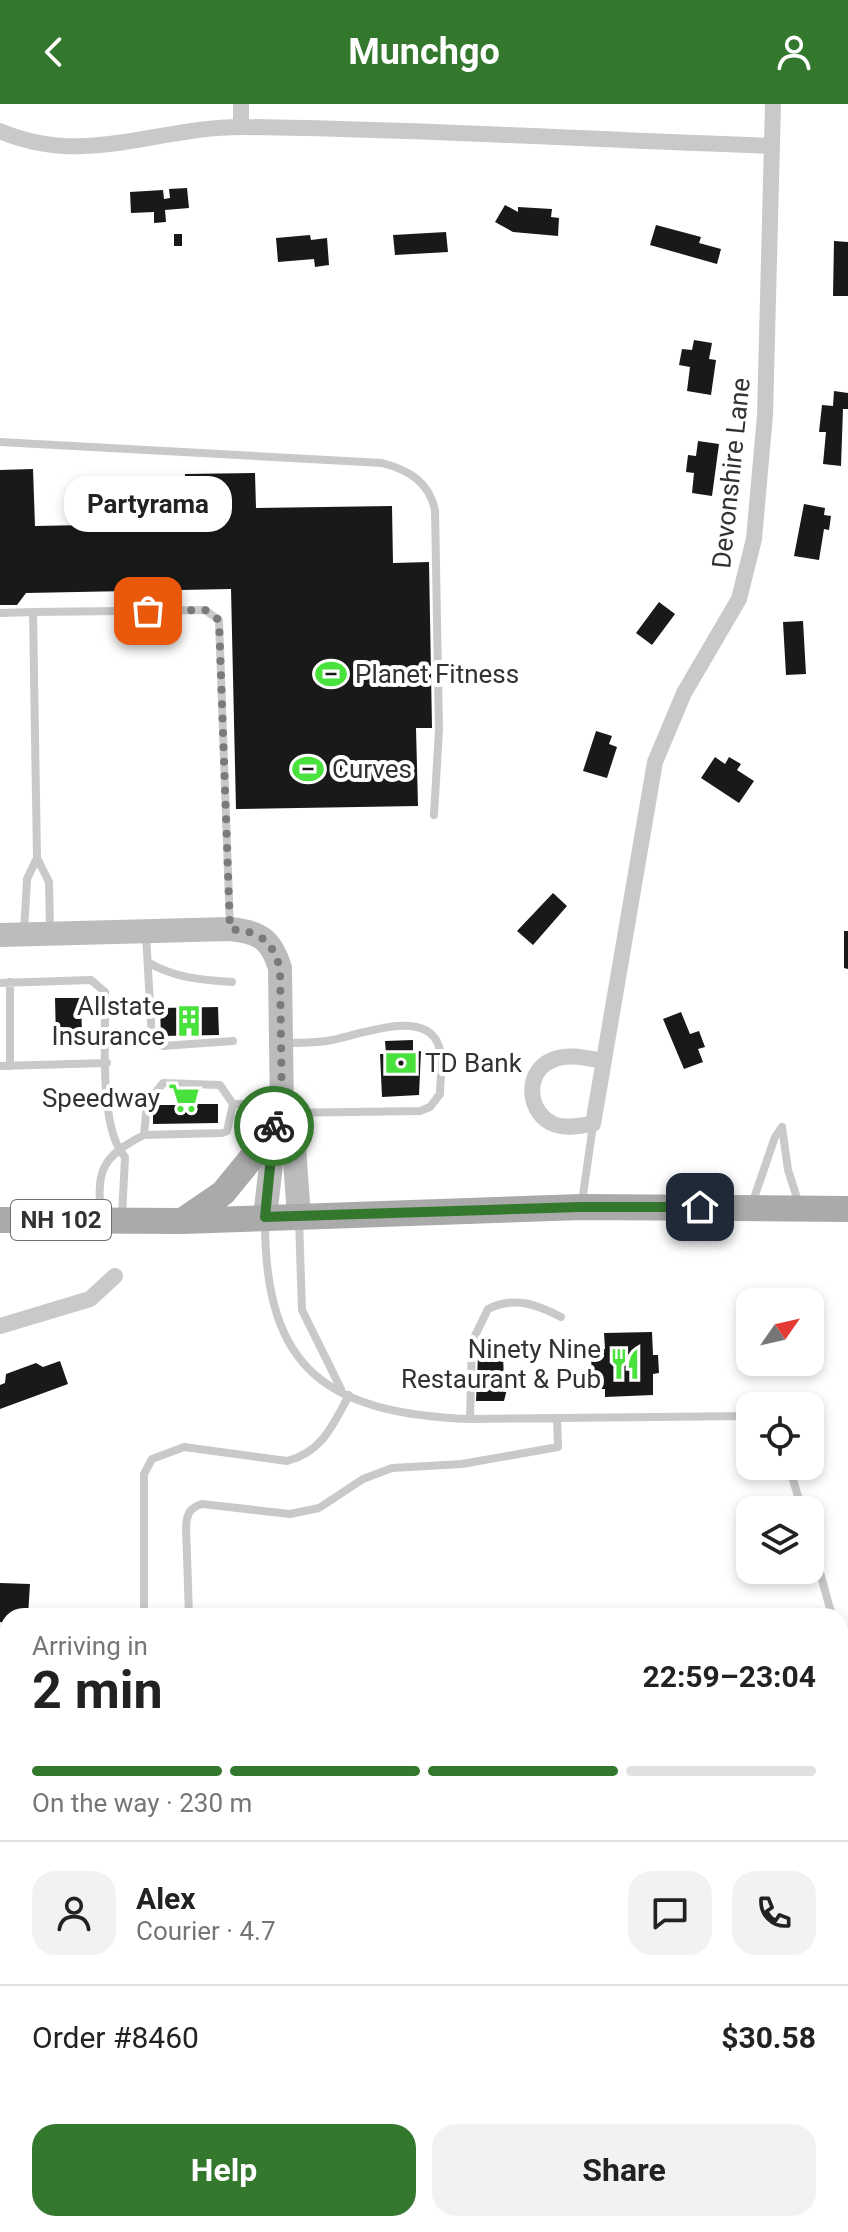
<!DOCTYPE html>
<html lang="en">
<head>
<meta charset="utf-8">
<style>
  :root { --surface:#fff; --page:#f2f2f2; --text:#222; --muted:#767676; --line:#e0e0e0; --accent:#34782e }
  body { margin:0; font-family:Roboto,sans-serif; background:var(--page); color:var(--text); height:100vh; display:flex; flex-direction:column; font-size:30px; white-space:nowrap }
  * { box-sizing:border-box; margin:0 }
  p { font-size:26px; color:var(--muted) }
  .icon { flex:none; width:44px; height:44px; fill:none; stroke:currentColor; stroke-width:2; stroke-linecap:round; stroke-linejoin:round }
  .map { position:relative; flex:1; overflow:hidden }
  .panel { position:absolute; left:0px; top:1504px; width:848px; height:624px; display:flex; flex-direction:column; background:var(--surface); border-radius:24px 24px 0 0; box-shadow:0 4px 12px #0003 }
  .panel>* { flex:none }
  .needle { width:52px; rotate:56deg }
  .buttons { position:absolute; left:736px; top:1184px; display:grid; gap:16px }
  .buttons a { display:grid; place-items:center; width:88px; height:88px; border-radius:16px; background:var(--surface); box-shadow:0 4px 12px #0003; font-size:40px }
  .pin { position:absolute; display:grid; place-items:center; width:68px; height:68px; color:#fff; margin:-34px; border-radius:16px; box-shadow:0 4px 12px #0006 }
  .courier { position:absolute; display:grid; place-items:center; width:80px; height:80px; margin:-40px; border:6px solid #34782e; border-radius:50%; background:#fff; color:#222; box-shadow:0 2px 10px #0007 }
  .bubble { position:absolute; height:56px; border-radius:24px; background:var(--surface); box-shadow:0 4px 12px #0003; font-size:26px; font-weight:700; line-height:56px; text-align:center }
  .overview em { font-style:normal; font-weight:700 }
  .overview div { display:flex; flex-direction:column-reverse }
  .overview { display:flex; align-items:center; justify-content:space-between; height:136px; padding:0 32px }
  h1 { font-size:52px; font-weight:700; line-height:60px }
  .bar { display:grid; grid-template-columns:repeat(4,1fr); gap:12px 8px; align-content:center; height:96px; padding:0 32px }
  .bar i { height:10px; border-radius:6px; background:var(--line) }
  .bar .current { background:var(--accent) }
  .bar p { grid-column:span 4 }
  .line { display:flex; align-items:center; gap:20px; padding:0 32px; border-top:2px solid var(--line) }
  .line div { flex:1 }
  .round { display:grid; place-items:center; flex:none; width:84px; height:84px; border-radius:24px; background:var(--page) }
  .primary-button { display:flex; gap:16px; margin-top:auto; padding:16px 32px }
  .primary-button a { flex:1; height:92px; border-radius:24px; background:var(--accent); color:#fff; font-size:32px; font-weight:700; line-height:92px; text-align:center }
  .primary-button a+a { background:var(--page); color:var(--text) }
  header { display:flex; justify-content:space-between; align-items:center; height:104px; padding:0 32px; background:var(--accent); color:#fff; font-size:36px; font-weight:700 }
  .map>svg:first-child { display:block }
  .building { fill:#191919 }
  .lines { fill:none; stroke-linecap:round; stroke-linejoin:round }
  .lane { stroke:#c9c9c9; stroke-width:8 }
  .street { stroke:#c9c9c9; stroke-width:16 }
  .secondary { stroke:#bcbcbc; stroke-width:24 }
  .primary { stroke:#aaa; stroke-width:26 }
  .done { stroke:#7a7a7a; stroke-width:8; stroke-dasharray:0 14.4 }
  .route { stroke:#34782e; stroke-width:10 }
  .labels { text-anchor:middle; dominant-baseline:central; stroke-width:8; stroke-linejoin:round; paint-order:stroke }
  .shield { fill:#fff; stroke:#707070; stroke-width:2 }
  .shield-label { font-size:24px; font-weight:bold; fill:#323232 }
  .street-label { font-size:26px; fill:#323232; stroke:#fff }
  .poi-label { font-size:26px; fill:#323232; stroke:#fff; text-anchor:start }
</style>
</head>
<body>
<header><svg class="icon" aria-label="back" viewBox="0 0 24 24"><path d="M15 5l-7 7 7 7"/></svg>Munchgo<svg class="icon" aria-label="person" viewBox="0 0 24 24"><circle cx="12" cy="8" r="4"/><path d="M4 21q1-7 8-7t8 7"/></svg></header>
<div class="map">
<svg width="848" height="2128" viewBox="0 0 848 2128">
  <rect width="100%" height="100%" fill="#fff"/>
  <!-- building -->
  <path class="building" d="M187 84 189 104 165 106 166 118 154 119V108L131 109 130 88 163 86 164 95 170 94 169 85Z
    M505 101 518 108V103L552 105 551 113 559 114 558 132 513 128 495 118Z
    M656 121 701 133 699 139 721 145 717 160 650 141Z
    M446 128 448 148 395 151 393 131Z
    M174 130H182V142H174Z
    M310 131 311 136 327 134 329 161 315 163 314 155 278 158 276 134Z
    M834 137 848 138V192H833Z
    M694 236 712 239 709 255 716 256 711 291 687 287 690 263 679 261 682 245 692 246Z
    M834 287 848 289V305H843L841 362 823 360 826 328H819L822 301 833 302Z
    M698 337 719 340 712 392 692 389 694 369 686 368 688 351 696 352Z
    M33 365 35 422 186 419 185 370 255 369 256 404 392 402 393 459 429 458 432 624H416L418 702 236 705 231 485 26 489 17 501H0V366Z
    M804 400 825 404 824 411 831 412 829 426 824 425 819 456 794 452Z
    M659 498 675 510 652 541 636 529Z
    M803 517 806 570 786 571 783 518Z
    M596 627 612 632 609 640 617 643 607 674 583 667Z
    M715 653 725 660 729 653 741 660 737 666 754 677 739 699 701 674Z
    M553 789 567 802 533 841 517 827Z
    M844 827H848V865L844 864Z
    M55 894H81L82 932 56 933Z
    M218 903 219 931 161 932 160 904Z
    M681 908 690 930 699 927 705 943 698 945 703 958 684 965 663 915Z
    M413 936V948L421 947 419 991 382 993 380 950H386L385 937Z
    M176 982H193V1000H218V1019L153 1020V1001H176Z
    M652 1228 653 1251H658L659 1269 653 1270V1291L605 1293V1285H592L591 1245H605L604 1229Z
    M503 1251 504 1277H509L504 1297H476L478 1252Z
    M60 1257 68 1280 0 1305V1281L5 1279 6 1270 36 1259 43 1263Z
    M0 1479 30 1480 28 1512H8V1519L0 1518Z
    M0 1924 8 1930 0 1941Z
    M0 1944 8 1950V1957L0 1969Z
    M3 2046 8 2050V2078L0 2089Z"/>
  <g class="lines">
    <!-- lane -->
    <path class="lane" d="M0 338 382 359C409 366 429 378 435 406L439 625 434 711
      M0 509 33 508
      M37 754 33 508 205 506 219 516 230 824
      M24 828 27 775 37 754 49 778 50 825
      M146 830 152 936 163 942 233 937
      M149 859C176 874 201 876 232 878
      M0 879 91 876 105 888C106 929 98 1024 125 1053L122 1113
      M0 962 107 959
      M10 962V878
      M782 1023 788 1066 799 1100
      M144 1031 222 1029 227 1027 233 1000
      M582 1098 593 1021
      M752 1100 775 1033 782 1023
      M102 1112C94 1067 104 1051 144 1031L147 999 163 979 220 981 233 1000H258L282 1009 420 1007 430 1003 440 990C440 974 444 954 438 940 423 903 355 933 327 937 312 939 297 939 283 939
      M299 1115 302 1206 341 1285
      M265 1118C265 1268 329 1309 470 1315L750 1312
      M470 1315 472 1238 488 1205C514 1192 536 1200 561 1213
      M789 1362 802 1406
      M810 1432 832 1512
      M144 1512V1370L152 1355 184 1343 287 1357C322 1348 333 1321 349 1291
      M189 1512 186 1422C187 1409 190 1404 202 1400L290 1410 319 1404 363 1375 392 1364 462 1360 558 1343 557 1314
      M840 1531 848 1541
      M840 1557H848
      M840 1742 848 1735"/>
    <!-- street -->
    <path class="street" d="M241 23V0
      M0 27C87 64 157 22 245 23 420 25 597 36 772 42
      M604 957C589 955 570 949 555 955 523 965 526 1011 556 1021 568 1025 581 1021 593 1020L655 658 684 589 739 495 754 435 765 311 773 0
      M0 1222 90 1195 115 1172"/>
    <!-- secondary -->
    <path class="secondary" d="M0 831 230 825C260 828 271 835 280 864L282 1009 293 1029 299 1113
      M265 1113 276 1017"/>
    <!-- primary -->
    <path class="primary" d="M0 1116 182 1117 581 1103 848 1105
      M182 1117 223 1089 272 1029"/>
  </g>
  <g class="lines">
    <!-- done -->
    <path class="done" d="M148 507 205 506 219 516 230 825C260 828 271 835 280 864L282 1009 274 1022"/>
    <!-- route -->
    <path class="route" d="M274 1022 265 1113 581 1103H700"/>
  </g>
  <!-- icons -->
  <defs>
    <symbol id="stadium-bare" viewBox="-9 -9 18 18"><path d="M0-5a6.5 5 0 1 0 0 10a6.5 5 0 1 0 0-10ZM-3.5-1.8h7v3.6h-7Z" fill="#49e23c" stroke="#fff" stroke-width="2.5" paint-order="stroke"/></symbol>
    <symbol id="building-bare" viewBox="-9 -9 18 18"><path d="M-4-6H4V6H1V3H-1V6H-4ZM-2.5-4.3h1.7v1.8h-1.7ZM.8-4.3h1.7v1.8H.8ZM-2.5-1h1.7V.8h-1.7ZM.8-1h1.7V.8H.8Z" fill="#49e23c" stroke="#fff" stroke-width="2.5" paint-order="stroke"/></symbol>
    <symbol id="bank-bare" viewBox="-9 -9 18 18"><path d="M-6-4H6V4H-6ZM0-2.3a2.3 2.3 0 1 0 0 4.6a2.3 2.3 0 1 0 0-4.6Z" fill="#49e23c" stroke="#fff" stroke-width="2.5" paint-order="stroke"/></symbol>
    <symbol id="supermarket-bare" viewBox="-9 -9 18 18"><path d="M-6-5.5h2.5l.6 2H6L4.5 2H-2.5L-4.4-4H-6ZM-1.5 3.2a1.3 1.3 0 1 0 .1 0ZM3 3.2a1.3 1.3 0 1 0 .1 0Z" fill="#49e23c" stroke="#fff" stroke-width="2.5" paint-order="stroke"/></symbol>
    <symbol id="restaurant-bare" viewBox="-9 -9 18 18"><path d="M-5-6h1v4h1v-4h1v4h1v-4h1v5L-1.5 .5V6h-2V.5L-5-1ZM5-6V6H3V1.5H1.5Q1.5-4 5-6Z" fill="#49e23c" stroke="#fff" stroke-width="2.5" paint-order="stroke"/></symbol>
  </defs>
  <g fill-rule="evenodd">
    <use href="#stadium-bare" x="309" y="548" width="44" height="44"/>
    <use href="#stadium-bare" x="286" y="643" width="44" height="44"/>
    <use href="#building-bare" x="167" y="895" width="44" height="44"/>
    <use href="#bank-bare" x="379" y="937" width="44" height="44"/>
    <use href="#supermarket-bare" x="162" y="972" width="44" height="44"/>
    <use href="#restaurant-bare" x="603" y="1238" width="44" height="44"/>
  </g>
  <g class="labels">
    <!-- shield labels -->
    <rect class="shield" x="11" y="1096" width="100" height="40" rx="6"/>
    <g class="shield-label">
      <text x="61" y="1116">NH 102</text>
    </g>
    <!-- street labels -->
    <g class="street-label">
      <text transform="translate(731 369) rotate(-84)">Devonshire Lane</text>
    </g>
    <!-- poi labels -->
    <g class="poi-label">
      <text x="355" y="570">Planet Fitness</text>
      <text x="332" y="665">Curves</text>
      <text x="165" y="902" text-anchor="end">Allstate<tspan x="165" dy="30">Insurance</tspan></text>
      <text x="425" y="959">TD Bank</text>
      <text x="160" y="994" text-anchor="end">Speedway</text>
      <text x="601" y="1245" text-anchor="end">Ninety Nine<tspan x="601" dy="30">Restaurant &amp; Pub</tspan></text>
    </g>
  </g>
</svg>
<div class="buttons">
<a><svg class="needle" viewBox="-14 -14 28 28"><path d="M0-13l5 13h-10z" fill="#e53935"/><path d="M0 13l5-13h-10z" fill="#767676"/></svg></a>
<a><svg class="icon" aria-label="locate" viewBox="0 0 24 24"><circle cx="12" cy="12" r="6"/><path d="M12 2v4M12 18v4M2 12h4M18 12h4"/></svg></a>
<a><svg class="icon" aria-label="layers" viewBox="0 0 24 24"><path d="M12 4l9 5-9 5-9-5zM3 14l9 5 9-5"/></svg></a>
</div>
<div class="pin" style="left:148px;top:507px;background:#ea580c"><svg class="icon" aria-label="bag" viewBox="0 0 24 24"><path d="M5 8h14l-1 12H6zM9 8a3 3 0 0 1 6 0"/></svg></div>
<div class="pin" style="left:700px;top:1103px;background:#1f2937"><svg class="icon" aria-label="home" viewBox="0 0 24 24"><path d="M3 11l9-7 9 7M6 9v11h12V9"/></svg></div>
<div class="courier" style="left:274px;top:1022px"><svg class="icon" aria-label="bike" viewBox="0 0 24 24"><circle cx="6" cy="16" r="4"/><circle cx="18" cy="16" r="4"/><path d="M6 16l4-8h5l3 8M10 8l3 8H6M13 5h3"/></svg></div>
<div class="bubble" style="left:64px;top:372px;width:168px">Partyrama</div>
<section class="panel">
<div class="overview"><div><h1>2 min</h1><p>Arriving in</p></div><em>22:59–23:04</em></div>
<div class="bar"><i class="current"></i><i class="current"></i><i class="current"></i><i></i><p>On the way · 230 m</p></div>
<div class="line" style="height:144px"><a class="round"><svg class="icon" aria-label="person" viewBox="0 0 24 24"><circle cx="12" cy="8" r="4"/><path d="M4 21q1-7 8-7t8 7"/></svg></a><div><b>Alex</b><p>Courier · 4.7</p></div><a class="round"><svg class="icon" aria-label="chat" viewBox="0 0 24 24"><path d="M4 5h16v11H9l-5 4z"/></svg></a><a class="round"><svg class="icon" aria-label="phone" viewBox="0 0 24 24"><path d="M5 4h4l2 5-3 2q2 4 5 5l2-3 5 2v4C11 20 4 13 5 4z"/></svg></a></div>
<div class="line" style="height:104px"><div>Order #8460</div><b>$30.58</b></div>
<div class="primary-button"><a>Help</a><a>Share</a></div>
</section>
</div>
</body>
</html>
